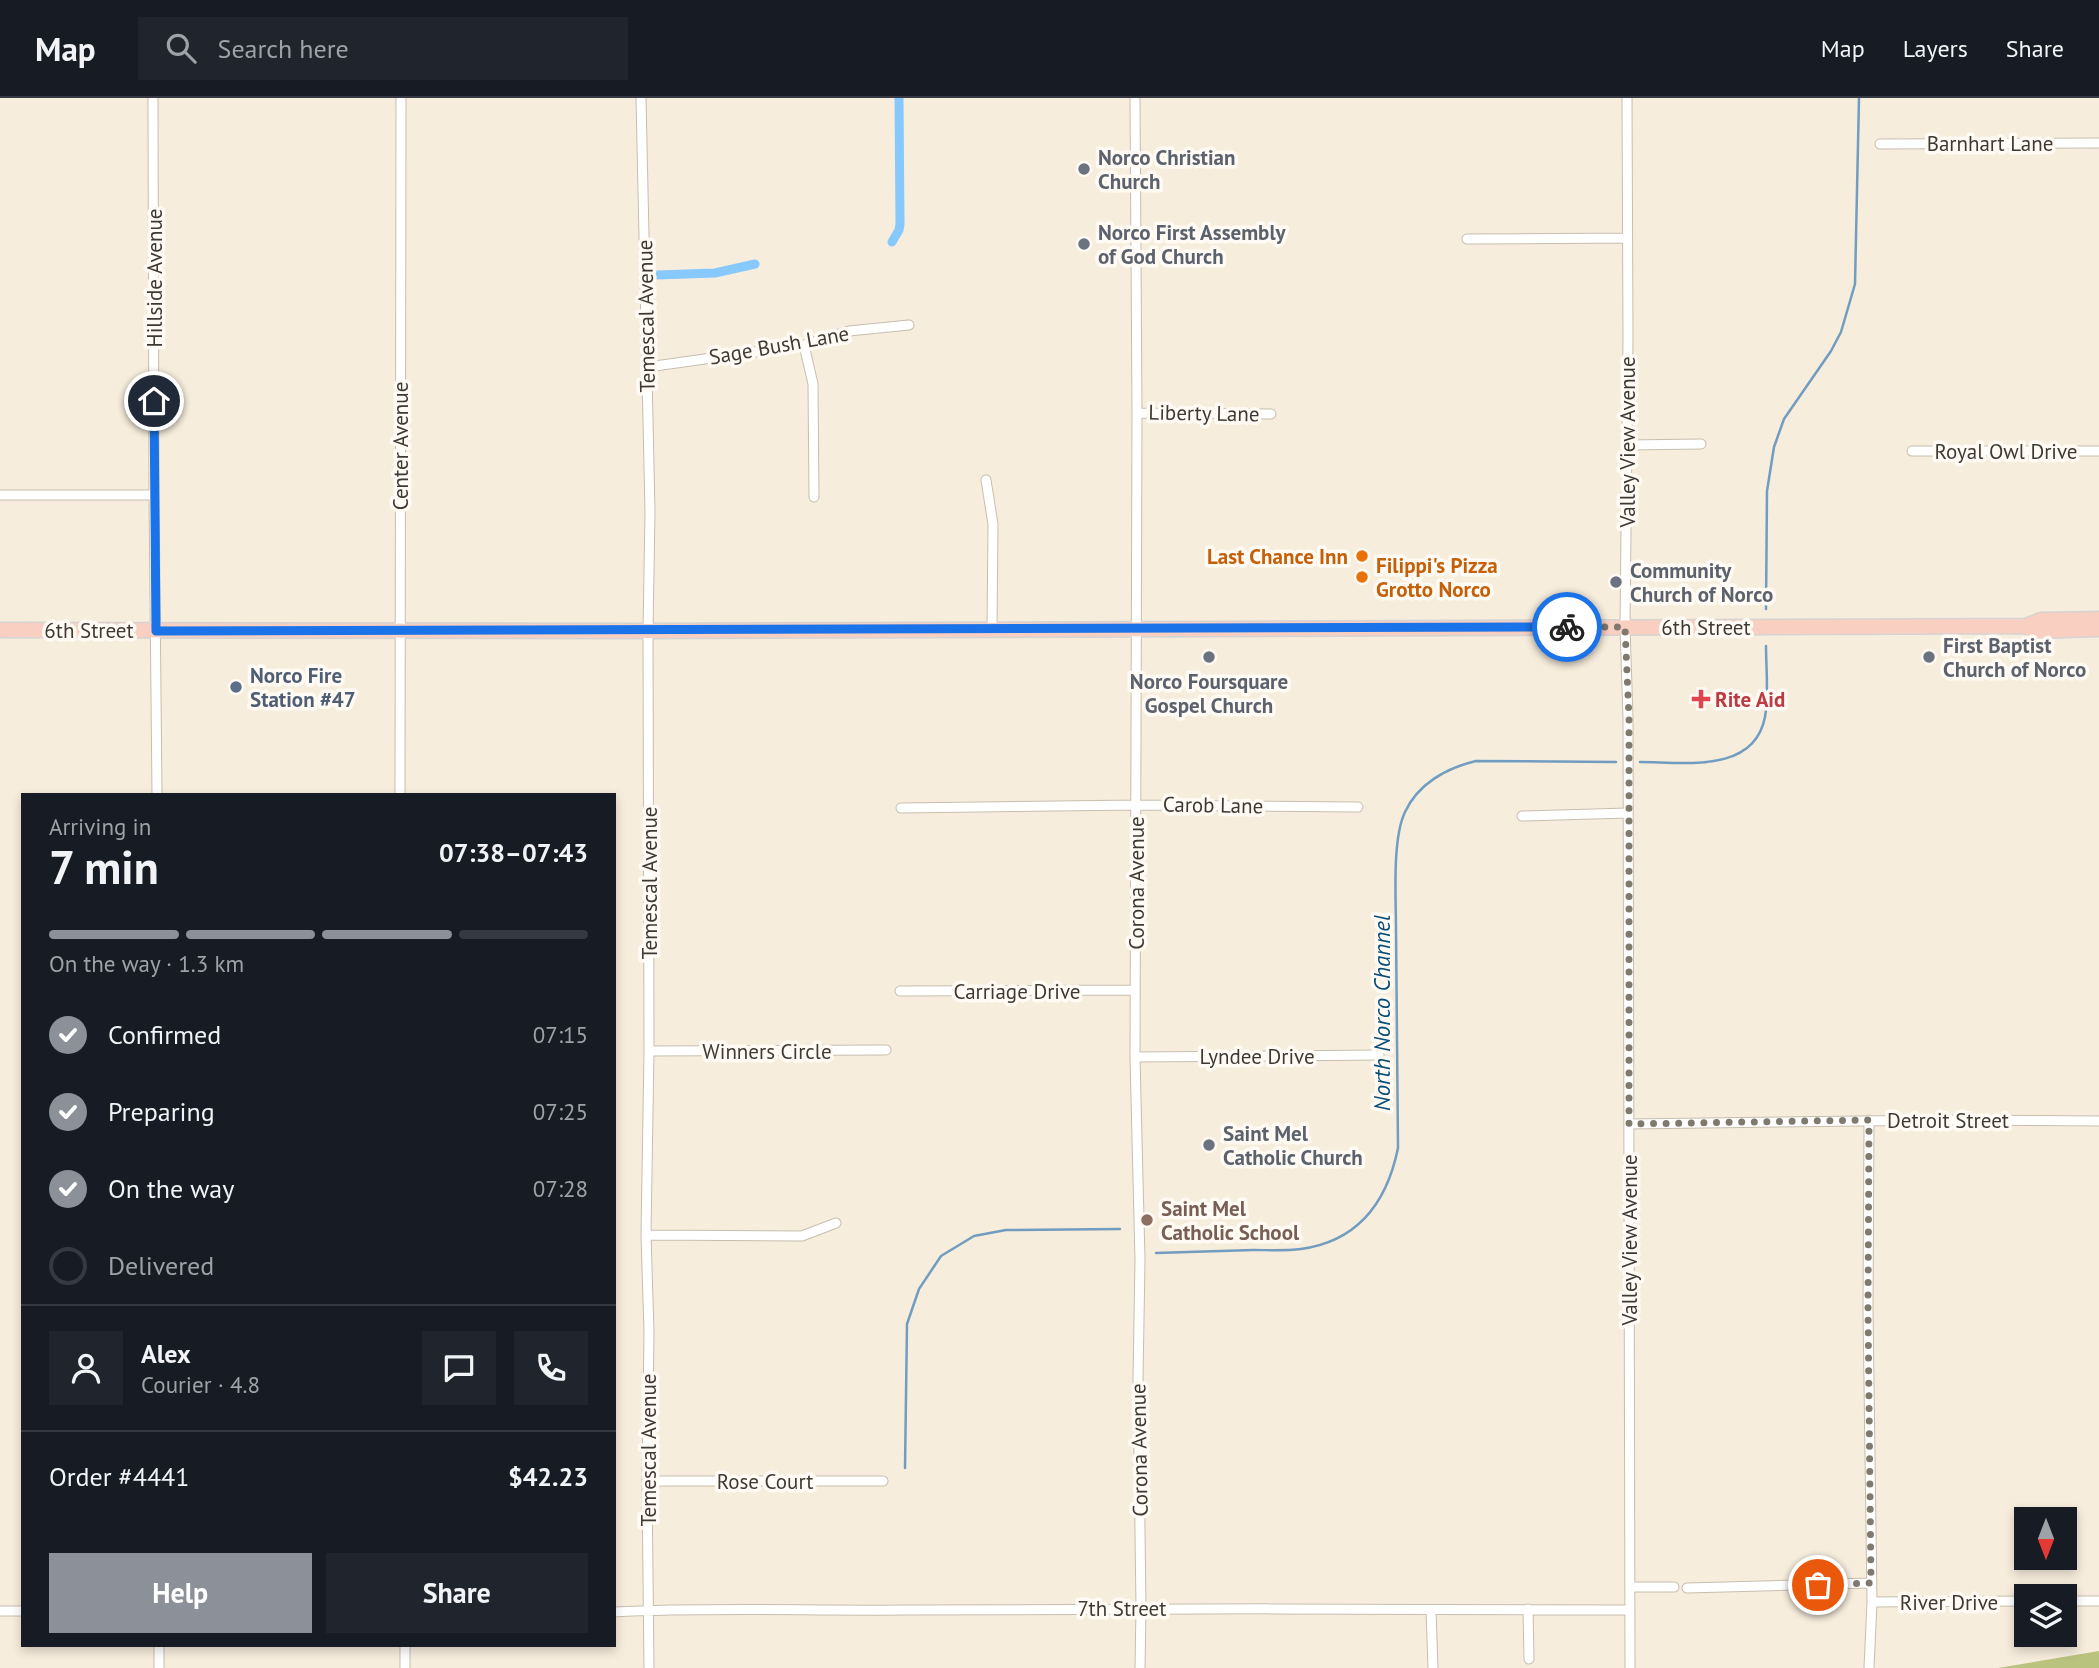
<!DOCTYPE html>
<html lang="en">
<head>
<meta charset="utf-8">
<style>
  :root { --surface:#171b24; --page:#20242c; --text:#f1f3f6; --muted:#9ea1a6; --line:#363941; --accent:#8c9099 }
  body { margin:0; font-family:"PT Sans",sans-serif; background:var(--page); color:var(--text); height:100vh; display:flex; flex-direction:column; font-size:26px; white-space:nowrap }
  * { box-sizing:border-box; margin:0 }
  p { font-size:23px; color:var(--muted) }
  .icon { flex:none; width:38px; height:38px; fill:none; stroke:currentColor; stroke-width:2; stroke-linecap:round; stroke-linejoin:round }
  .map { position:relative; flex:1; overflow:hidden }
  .details { position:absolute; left:21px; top:695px; width:595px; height:854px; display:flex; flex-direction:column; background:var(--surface); border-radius:0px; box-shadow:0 4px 10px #0003 }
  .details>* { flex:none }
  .needle { width:46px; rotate:180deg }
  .fabs { position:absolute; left:2014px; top:1409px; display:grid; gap:14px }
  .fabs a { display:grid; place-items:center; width:63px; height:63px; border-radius:0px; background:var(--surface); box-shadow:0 4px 10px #0003; font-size:35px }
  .pin { position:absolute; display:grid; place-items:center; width:60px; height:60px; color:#fff; margin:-30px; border:4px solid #fff; border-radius:50%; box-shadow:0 2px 7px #0007 }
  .courier { position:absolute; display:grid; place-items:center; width:70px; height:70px; margin:-35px; border:5px solid #1a73e8; border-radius:50%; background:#fff; color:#222; box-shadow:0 2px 9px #0007 }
  .head em { font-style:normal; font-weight:600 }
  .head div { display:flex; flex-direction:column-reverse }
  .head { display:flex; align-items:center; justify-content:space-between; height:119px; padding:0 28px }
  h1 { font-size:46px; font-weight:600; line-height:52px }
  .bar { display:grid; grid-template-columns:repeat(4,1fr); gap:10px 7px; align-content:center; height:84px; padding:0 28px }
  .bar i { height:9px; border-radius:5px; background:var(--line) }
  .bar .selected { background:var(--accent) }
  .bar p { grid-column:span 4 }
  .line { display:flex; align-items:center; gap:18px; padding:0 28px; border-top:2px solid var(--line) }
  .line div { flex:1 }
  .round { display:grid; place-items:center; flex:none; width:74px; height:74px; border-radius:0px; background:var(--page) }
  ol { padding:0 28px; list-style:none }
  li { display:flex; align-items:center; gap:21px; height:77px }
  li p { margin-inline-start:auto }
  li .icon { padding:7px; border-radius:50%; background:var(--accent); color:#fff; stroke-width:4 }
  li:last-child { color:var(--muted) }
  li i { width:38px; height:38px; border:4px solid var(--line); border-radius:50% }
  .action { display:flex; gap:14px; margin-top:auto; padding:14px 28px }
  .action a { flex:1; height:80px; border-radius:0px; background:var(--accent); color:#fff; font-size:28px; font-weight:600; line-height:80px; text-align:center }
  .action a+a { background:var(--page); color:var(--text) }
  header { display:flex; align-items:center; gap:42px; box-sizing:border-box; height:98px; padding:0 35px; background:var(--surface); border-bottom:2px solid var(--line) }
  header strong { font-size:33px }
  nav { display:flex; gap:38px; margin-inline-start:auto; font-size:24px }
  .search { width:490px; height:63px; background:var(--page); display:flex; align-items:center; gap:18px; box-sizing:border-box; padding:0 24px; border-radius:0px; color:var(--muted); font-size:26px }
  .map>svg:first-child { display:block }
  .green { fill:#b9c37d }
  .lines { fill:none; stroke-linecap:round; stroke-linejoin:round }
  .stream { stroke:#719dc0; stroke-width:2.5 }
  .canal { stroke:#87c8fd; stroke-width:9 }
  .minor-casing { stroke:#c7beae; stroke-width:11 }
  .primary-casing { stroke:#d5d4d2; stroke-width:17 }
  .minor { stroke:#fff; stroke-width:9 }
  .primary { stroke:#f9cfc1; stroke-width:14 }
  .done { stroke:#7f796e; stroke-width:7; stroke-dasharray:0 12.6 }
  .route { stroke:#1a73e8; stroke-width:9 }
  .worship-dot { fill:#6b7280; stroke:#fffbf4; stroke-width:2.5 }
  .food-dot { fill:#e8710a; stroke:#fffbf4; stroke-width:2.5 }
  .service-dot { fill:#5c6f8a; stroke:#fffbf4; stroke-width:2.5 }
  .health-dot { fill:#e0444e; stroke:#fffbf4; stroke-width:2.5 }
  .education-dot { fill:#8d6e63; stroke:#fffbf4; stroke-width:2.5 }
  .labels { text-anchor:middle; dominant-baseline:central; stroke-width:7; stroke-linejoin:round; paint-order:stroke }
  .street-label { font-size:21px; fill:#3e3a33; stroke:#fffbf4 }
  .worship-label { font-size:21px; font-weight:bold; fill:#5b616d; stroke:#fffbf4; text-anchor:start }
  .food-label { font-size:21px; font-weight:bold; fill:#c56008; stroke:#fffbf4; text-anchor:end }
  .service-label { font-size:21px; font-weight:bold; fill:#4e5e75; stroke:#fffbf4; text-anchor:start }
  .health-label { font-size:21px; font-weight:bold; fill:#be3a42; stroke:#fffbf4; text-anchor:start }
  .education-label { font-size:21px; font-weight:bold; fill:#785e54; stroke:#fffbf4; text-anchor:start }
  .water-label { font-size:23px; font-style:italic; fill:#094c76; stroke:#fffbf4 }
</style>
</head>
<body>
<header>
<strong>Map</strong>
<div class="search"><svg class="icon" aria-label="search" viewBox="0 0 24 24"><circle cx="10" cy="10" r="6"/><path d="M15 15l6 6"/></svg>Search here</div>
<nav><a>Map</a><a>Layers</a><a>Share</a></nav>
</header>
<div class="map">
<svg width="2099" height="1570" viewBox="0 0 2099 1570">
  <rect width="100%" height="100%" fill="#f7eddd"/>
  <!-- green -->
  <path class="green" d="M2099 1553V1570H1998Z"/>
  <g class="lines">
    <!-- stream -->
    <path class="stream" d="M1766 511 1767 393 1774 349 1784 321 1831 253 1841 234 1855 186 1859 0
      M1640 664C1684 664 1754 676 1765 619 1769 597 1766 571 1766 548
      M1156 1155C1188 1154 1221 1153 1253 1152 1269 1152 1285 1153 1301 1151 1359 1143 1387 1104 1398 1050 1397 977 1397 904 1396 831 1396 801 1392 741 1405 714 1418 686 1446 670 1476 663L1616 664
      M905 1370 907 1226 919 1191 941 1158 974 1138 1006 1132 1120 1131"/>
    <!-- canal -->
    <path class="canal" d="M892 144 899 132 900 126 899 0
      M657 177 715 175 755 166"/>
    <defs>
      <path id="minor" d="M153 0 154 397 157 696
        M641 0 650 414 648 533 649 953 646 1137 649 1234 647 1383 649 1570
        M1135 0 1137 315 1135 959 1140 1162 1138 1281 1141 1510 1140 1570
        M1627 0 1628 240 1625 529 1628 620 1630 1570
        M1880 46 2099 45
        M1467 141 1627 140
        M804 247 813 286 814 399
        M648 269 804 247 849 233 909 227
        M1137 315 1271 316
        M1627 347 1701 346
        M1912 353H2099
        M986 382 993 426 992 530
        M0 397H154
        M400 696 401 0
        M901 710 1136 707 1358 709
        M1522 718 1628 715
        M900 893 1135 892
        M649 953 886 952
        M1135 959 1379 957
        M1869 1022 1868 1212 1872 1504 1869 1570
        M1629 1026 1943 1022 2099 1023
        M646 1137 802 1138 836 1125
        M647 1383H883
        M1630 1489H1674
        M1687 1490 1871 1485
        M2065 1503H2099
        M1872 1504 2026 1503
        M1528 1511 1529 1561
        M1431 1512 1433 1570
        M0 1513H23
        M614 1514C711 1509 808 1513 905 1512 1147 1510 1388 1511 1630 1512
        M405 1547V1570
        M159 1570V1547"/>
      <path id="primary" d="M2026 528 2034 533 2099 531
        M0 532 648 533 2026 528 2041 522 2099 521"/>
    </defs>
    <!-- minor casing -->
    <use href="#minor" class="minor-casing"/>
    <!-- primary casing -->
    <use href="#primary" class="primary-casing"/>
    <!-- minor -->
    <use href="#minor" class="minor"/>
    <!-- primary -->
    <use href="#primary" class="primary"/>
  </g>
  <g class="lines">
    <!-- done -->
    <path class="done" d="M1567 529H1625L1629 620V1026L1869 1022 1868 1212 1871 1485 1818 1487"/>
    <!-- route -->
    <path class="route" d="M154 303 156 533 1567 529"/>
  </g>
  <!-- markers -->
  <g class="worship-dot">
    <circle cx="1084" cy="71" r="7"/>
    <circle cx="1084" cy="146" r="7"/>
    <circle cx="1616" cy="484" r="7"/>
    <circle cx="1209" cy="559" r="7"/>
    <circle cx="1929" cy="559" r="7"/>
    <circle cx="1209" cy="1047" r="7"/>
  </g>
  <g class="food-dot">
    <circle cx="1362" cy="458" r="7"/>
    <circle cx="1362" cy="479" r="7"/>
  </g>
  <circle class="service-dot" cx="236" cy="589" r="7"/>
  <path class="health-dot" d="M1697.5 590.5h7v7h7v7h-7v7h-7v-7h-7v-7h7z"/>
  <circle class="education-dot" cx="1147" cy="1122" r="7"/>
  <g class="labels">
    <!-- street labels -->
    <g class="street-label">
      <text x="1990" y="45">Barnhart Lane</text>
      <text transform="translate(154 180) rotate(-90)">Hillside Avenue</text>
      <text transform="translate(646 218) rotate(-91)">Temescal Avenue</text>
      <text transform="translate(779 247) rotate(-10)">Sage Bush Lane</text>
      <text transform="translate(1204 315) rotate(1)">Liberty Lane</text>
      <text transform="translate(1627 344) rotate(-90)">Valley View Avenue</text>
      <text transform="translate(400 348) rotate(-90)">Center Avenue</text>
      <text x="2006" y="353">Royal Owl Drive</text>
      <text x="1706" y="529">6th Street</text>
      <text x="89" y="532">6th Street</text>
      <text transform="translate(1213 707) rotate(1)">Carob Lane</text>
      <text transform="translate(649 785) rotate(-90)">Temescal Avenue</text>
      <text transform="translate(1136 785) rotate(-90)">Corona Avenue</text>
      <text x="1017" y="893">Carriage Drive</text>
      <text x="767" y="953">Winners Circle</text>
      <text x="1257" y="958">Lyndee Drive</text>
      <text x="1948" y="1022">Detroit Street</text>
      <text transform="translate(1629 1142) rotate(-90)">Valley View Avenue</text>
      <text transform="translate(648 1352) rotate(-90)">Temescal Avenue</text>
      <text transform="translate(1139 1352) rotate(-91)">Corona Avenue</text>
      <text x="765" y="1383">Rose Court</text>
      <text x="1949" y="1504">River Drive</text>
      <text x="1122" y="1510">7th Street</text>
    </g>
    <!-- worship labels -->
    <g class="worship-label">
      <text x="1098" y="59">Norco Christian<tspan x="1098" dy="24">Church</tspan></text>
      <text x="1098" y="134">Norco First Assembly<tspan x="1098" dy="24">of God Church</tspan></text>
      <text x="1630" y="472">Community<tspan x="1630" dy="24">Church of Norco</tspan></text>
      <text x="1943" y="547">First Baptist<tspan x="1943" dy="24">Church of Norco</tspan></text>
      <text x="1209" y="583" text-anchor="middle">Norco Foursquare<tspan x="1209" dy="24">Gospel Church</tspan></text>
      <text x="1223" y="1035">Saint Mel<tspan x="1223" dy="24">Catholic Church</tspan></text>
    </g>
    <!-- food labels -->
    <g class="food-label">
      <text x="1348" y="458">Last Chance Inn</text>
      <text x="1376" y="467" text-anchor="start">Filippi's Pizza<tspan x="1376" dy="24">Grotto Norco</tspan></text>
    </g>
    <!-- service labels -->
    <g class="service-label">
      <text x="250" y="577">Norco Fire<tspan x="250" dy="24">Station #47</tspan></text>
    </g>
    <!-- health labels -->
    <g class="health-label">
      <text x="1715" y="601">Rite Aid</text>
    </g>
    <!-- education labels -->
    <g class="education-label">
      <text x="1161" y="1110">Saint Mel<tspan x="1161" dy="24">Catholic School</tspan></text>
    </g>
    <!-- water labels -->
    <g class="water-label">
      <text transform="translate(1381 915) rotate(-90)">North Norco Channel</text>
    </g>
  </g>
</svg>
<div class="fabs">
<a><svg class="needle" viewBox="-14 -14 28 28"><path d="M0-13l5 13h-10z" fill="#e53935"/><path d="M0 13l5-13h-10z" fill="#9ea1a6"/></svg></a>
<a><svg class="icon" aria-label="layers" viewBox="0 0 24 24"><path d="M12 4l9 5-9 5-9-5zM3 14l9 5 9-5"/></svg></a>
</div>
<div class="pin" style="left:1818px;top:1487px;background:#ea580c"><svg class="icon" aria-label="bag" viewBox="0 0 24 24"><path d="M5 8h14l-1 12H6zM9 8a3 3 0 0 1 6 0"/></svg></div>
<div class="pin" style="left:154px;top:303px;background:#1f2937"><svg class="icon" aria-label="home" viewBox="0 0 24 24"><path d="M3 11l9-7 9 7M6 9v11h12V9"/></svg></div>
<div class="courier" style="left:1567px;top:529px"><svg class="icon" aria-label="bike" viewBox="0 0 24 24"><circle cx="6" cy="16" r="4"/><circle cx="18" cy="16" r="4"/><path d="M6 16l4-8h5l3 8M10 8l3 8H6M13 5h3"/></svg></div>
<section class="details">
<div class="head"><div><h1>7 min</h1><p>Arriving in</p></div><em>07:38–07:43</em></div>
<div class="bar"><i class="selected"></i><i class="selected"></i><i class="selected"></i><i></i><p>On the way · 1.3 km</p></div>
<ol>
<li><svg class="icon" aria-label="check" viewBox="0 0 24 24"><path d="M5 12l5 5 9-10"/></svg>Confirmed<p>07:15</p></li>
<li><svg class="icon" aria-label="check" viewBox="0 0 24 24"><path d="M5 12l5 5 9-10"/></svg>Preparing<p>07:25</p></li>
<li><svg class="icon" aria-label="check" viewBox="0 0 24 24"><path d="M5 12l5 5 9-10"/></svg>On the way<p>07:28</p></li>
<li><i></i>Delivered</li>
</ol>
<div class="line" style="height:126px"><a class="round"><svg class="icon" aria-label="person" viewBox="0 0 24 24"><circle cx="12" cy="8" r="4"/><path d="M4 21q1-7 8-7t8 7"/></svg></a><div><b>Alex</b><p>Courier · 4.8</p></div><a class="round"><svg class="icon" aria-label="chat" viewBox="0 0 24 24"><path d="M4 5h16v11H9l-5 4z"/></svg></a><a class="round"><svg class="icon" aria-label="phone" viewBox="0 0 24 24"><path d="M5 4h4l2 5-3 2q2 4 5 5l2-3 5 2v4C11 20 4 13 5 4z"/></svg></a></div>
<div class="line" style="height:91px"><div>Order #4441</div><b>$42.23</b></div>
<div class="action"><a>Help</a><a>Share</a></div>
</section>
</div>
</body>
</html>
